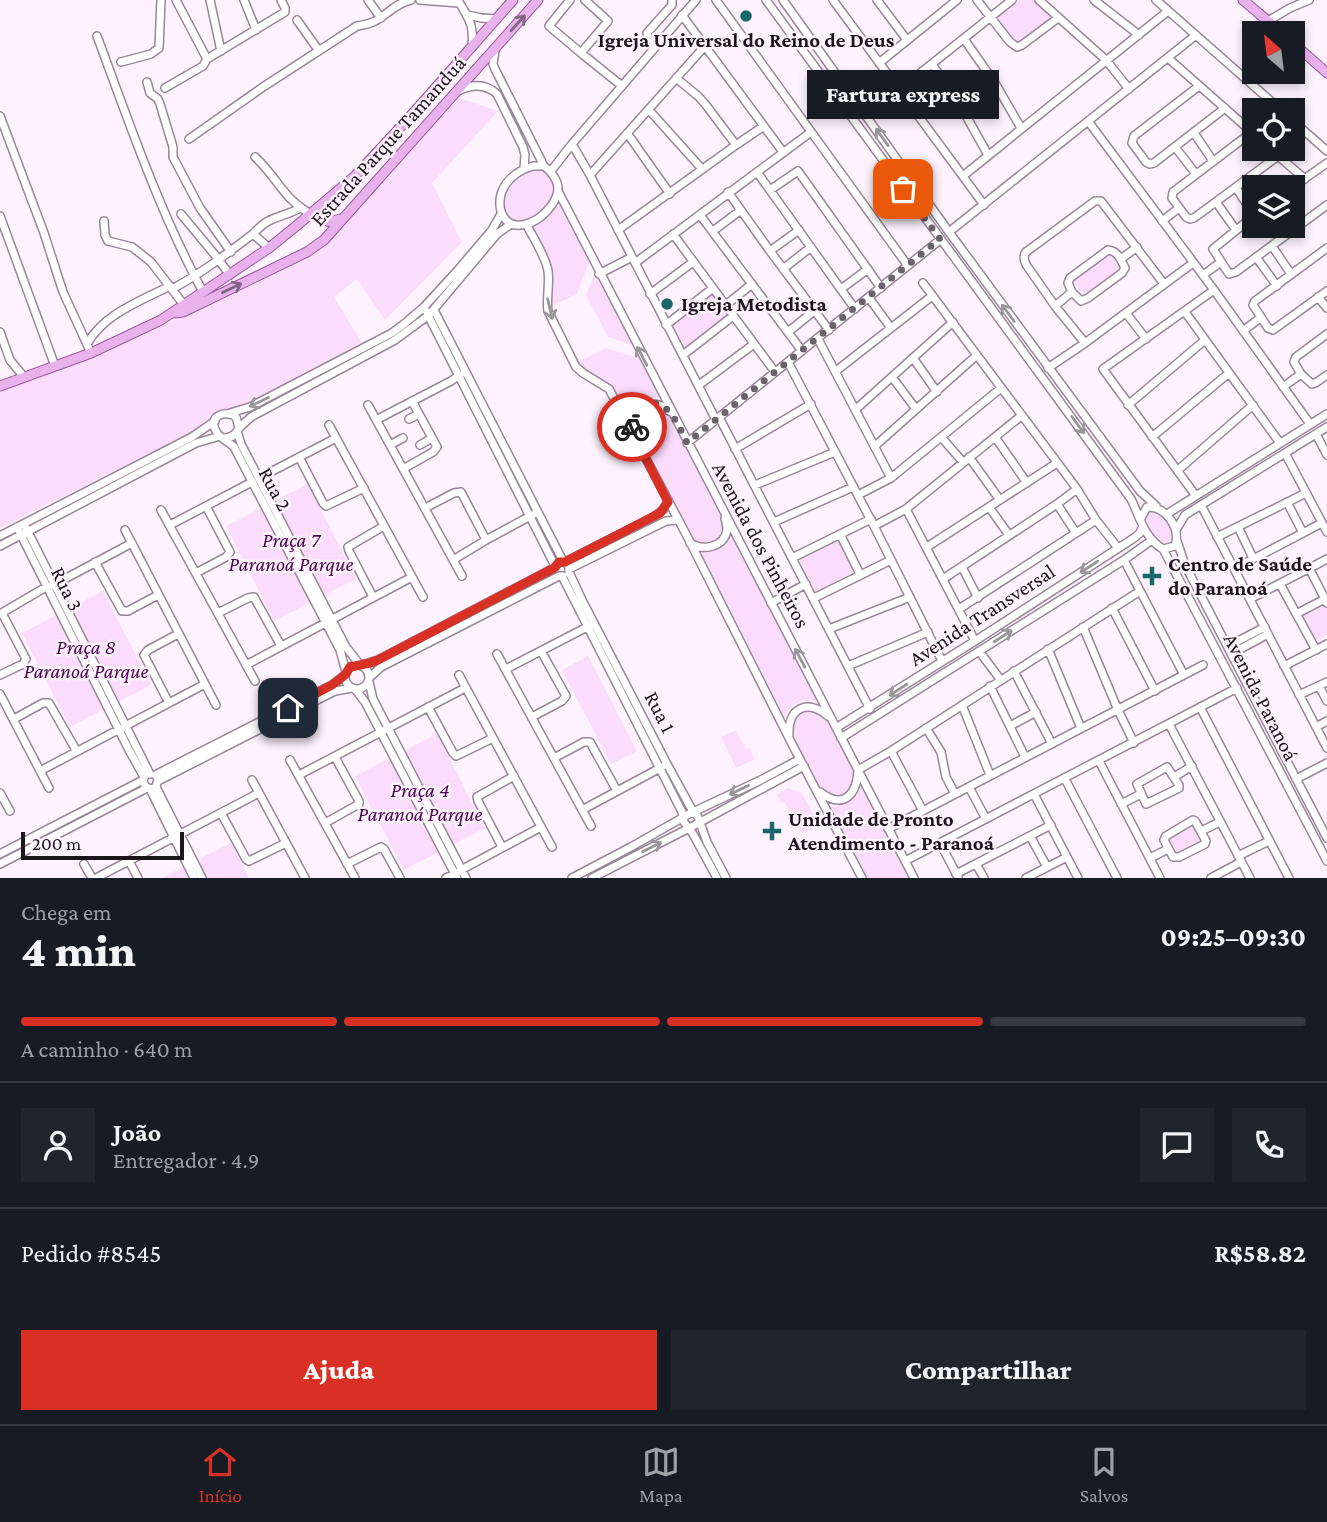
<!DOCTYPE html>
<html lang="pt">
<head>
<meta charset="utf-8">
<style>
  :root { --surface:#171b24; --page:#20242c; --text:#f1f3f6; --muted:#9ea1a6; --line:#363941; --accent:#d93025 }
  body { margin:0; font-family:"Crimson Pro",serif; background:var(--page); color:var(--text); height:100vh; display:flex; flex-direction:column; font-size:26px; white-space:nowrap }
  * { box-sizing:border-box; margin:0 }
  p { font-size:23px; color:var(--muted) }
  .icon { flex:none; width:38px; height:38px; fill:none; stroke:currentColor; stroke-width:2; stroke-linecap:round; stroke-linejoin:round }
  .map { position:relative; height:878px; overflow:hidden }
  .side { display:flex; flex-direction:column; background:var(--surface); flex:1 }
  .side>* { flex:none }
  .needle { width:46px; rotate:332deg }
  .tools { position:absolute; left:1242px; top:21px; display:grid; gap:14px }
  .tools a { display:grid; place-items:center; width:63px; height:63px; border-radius:0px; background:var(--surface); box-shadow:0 4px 10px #0003; font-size:35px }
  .scale { position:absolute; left:21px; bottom:18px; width:163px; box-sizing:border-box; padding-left:7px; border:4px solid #1c161c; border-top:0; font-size:19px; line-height:24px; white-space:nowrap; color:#1c161c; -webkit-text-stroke:5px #fdf2fe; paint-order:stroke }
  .pin { position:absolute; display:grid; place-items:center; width:60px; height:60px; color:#fff; margin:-30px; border-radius:14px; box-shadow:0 4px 10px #0006 }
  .courier { position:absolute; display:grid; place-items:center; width:70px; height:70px; margin:-35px; border:5px solid #d93025; border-radius:50%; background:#fff; color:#222; box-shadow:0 2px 9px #0007 }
  .bubble { position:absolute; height:49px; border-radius:0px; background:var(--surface); box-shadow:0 4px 10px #0003; font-size:23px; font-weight:800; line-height:49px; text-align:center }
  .headline em { font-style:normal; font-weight:800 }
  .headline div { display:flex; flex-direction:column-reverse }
  .headline { display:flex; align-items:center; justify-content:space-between; height:119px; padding:0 21px }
  h1 { font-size:46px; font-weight:800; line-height:52px }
  .bar { display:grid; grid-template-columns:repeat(4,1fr); gap:10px 7px; align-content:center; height:84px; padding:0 21px }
  .bar i { height:9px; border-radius:5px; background:var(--line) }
  .bar .active { background:var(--accent) }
  .bar p { grid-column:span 4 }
  .line { display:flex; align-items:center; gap:18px; padding:0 21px; border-top:2px solid var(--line) }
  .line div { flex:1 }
  .round { display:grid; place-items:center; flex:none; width:74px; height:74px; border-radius:0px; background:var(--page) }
  .primary-button { display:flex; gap:14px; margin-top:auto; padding:14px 21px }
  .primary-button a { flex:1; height:80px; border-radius:0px; background:var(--accent); color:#fff; font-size:28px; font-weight:800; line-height:80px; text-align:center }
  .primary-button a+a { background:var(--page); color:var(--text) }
  .tabs { display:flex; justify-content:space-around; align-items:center; height:98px; border-top:2px solid var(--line); background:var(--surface); font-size:19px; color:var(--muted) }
  .tabs a { display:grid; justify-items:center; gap:4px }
  .tabs .active { color:var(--accent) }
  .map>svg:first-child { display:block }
  .green { fill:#fcdcfd }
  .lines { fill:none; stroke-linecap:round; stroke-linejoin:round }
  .minor-casing { stroke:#988798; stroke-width:10 }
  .major-casing { stroke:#985a9b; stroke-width:11 }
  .minor { stroke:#fff; stroke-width:7 }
  .major { stroke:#e9b2ec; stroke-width:9 }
  .oneway { stroke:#826484 }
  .oneway2 { stroke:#999699 }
  .done { stroke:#6b636b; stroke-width:7; stroke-dasharray:0 12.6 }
  .route { stroke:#d93025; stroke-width:9 }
  .poi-dot { fill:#1a676b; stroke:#fdf2fe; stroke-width:2.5 }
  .labels { text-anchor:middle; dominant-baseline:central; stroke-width:5; stroke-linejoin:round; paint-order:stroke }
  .poi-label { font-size:21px; font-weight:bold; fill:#1c161c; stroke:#fdf2fe; text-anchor:start }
  .street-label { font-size:21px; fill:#1c161c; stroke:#fdf2fe }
  .park-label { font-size:21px; font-style:italic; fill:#4d0652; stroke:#fdf2fe }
</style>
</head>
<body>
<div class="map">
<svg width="1327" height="878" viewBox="0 0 1327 878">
  <rect width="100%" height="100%" fill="#fdf2fe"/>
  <!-- green -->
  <path class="green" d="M1014 0H1038L1054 16 1016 43 994 16Z
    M459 98 498 111 432 183 462 242 385 320 357 279 334 297 362 343 361 347 0 528V390L115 346 205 307 310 258Z
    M535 168H543C547 172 552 176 554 181 560 197 542 216 528 221 523 223 517 222 511 222L502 213C505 184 509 179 535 168Z
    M557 199 590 260 577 294 548 308 552 264 530 230 548 216Z
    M1111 250 1124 266 1084 296 1071 280Z
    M597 270 637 346 608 337 586 295Z
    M712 290 731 315 685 348 672 321Z
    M606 348 641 359 661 397C644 398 632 403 625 419L612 390 572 365Z
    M655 405 663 408 671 418 723 515 724 530C715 545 708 548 692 541L636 435 634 418 640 411Z
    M308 484 356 579 274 621 226 526Z
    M1153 511C1165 516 1177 531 1170 544L1162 543C1153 535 1146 526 1147 514Z
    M729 527 822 702C802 697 789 702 783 722L693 547 711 549Z
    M839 537 856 571 815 592 798 557Z
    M103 591 151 685 70 727 22 633Z
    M1323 601 1327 608V635L1315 641 1299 614Z
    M588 656 637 751 611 764 562 670Z
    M808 707 831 719 857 770 856 780 845 797 830 798 816 787 790 739 791 719Z
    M736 730 746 749 749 748 755 759 736 768 721 737Z
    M437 734 485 828 404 870 355 776Z
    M861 785 909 878H864L824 805 835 807 858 795Z
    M788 788 802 793 819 825 803 834 800 830 798 831 785 802 781 803 777 794Z
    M1194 821 1205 840 1178 855 1167 836Z
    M231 843 249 878H162Z"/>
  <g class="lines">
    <defs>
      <path id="minor" d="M176 0 207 59
        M210 0 221 51
        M244 0 256 30
        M368 0 381 18
        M420 0 459 3
        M458 0C469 20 474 23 472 47
        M570 0 549 26 581 53 608 21 585 0
        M716 0 908 266
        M766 0 1131 499C1140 517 1144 538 1163 549L1175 546C1181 528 1166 506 1147 507L1141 518
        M783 0 949 232 1140 491 1156 506
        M833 0 984 205
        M877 0 907 40
        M977 0 1010 42 1017 47 1022 45 1058 18
        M1039 0 1106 60 1129 89
        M1094 0 1139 35
        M1156 0 1281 110
        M468 15 481 18 497 19
        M682 15 783 152
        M297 20 319 51
        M1268 21 1290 8 1309 0
        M97 36C129 122 159 211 203 292
        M964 39 995 83 1021 128
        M656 45 648 38 647 33 672 5V0
        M495 50 493 64 495 69 544 166
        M581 53 622 86
        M1168 58 1254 134
        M121 62 151 54 159 48 161 0
        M879 63 957 0
        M932 64 964 112 988 155
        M676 78 698 96 706 105 736 145
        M147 82 150 93 158 99 160 104 173 147V157L200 208 231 252
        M1199 86 1134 136 1132 143 1146 162 1150 164 1154 163 1225 108
        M165 88 203 66 207 59 285 12V8L281 0
        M899 90 1012 0
        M458 91C472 84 485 83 497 94L523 147 525 155 524 169
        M649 110 702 169
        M0 116 44 233 63 292 91 353
        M1088 121 1214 290 1310 424
        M1293 121 1327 151
        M1252 132 1173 192 1172 198 1186 217 1190 219 1194 218 1278 156
        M627 133 670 194
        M1194 133 1213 161
        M189 139 263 87 357 26C364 25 369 24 375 21 388 14 396 3 411 0
        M572 144 590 175 716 420
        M1175 147 1196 174
        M1270 149 1305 179
        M255 157C278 178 282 198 311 214
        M533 166H544C551 171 558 180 558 189 557 204 540 221 526 224 505 230 497 211 501 194 506 179 519 170 533 166Z
        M551 171 572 144 696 0
        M757 172 855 309
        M590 175 705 46
        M963 176 1168 11
        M1293 187 1327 163
        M1236 188 1254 215
        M770 190 798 171 881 288
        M558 191 914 878
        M728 192 770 251 829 330
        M1216 202 1236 230
        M181 214 215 255 230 275
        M700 215 802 351
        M1255 215 1213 249 1229 274 1236 272 1327 205
        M0 216 55 366
        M104 221 105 235 108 241 132 247 151 262 184 305
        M1162 221 1179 208
        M526 224C533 237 546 257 548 271 550 284 546 298 548 311L576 367 583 373 609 389 687 536 792 744 862 878
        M618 230 736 145 764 126
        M713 231 741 210
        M949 232 1196 35
        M253 234 269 248
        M673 234 775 372
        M1272 246 1291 274
        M1327 248 1255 301 1253 305 1268 328 1273 330 1327 291
        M1108 250C1118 251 1121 260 1125 268L1122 273 1088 298 1081 301 1072 292 1068 283 1070 278Z
        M770 251 799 230
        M1256 257 1277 286
        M1121 259 1137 247
        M635 263 811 132
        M783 269 811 247
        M599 274 632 257
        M1203 275 1221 262
        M923 283 1077 489 1096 520 1118 548
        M172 289C200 274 224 256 249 237 255 233 259 227 265 223 276 216 288 215 300 208
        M841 289 868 269
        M650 294 693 262
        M1318 297 1327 308
        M869 298 891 328
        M726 305 752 284
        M1055 306 1072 292
        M434 310 563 561
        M426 311 555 566
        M1185 312 1280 443
        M1126 313 1146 339
        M666 325 713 288
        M1243 331 1260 318
        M0 332 10 360 24 377
        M788 332 814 311
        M1327 334 1296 357 1294 362 1301 374 1312 384 1317 382 1327 375
        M818 339 891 478
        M1085 343 1055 306 1027 266C1024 261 1023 256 1026 252L1095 201H1101L1164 284
        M87 344C104 314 140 301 170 286
        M683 355 733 316
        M913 358 937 392
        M788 362 874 526 942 661
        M1048 368 1085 343 1193 263
        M836 371 932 296
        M892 377 916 409
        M699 385 754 344
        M1283 387 1301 374
        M368 405 462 576
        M1128 405 1205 340
        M855 410 953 322
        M230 413 250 407 392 333 404 324 424 307 458 270 492 230 501 214
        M719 417 870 709
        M409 419 419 414
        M376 420 451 381 461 374
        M329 425 423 597
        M239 428 251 417 395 340 429 315 497 234 511 224
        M237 431 241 444 346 647 360 665
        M633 431V417C643 404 656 399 669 411
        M1316 434 1327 455
        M941 437 963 462
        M995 437 1027 483
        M1152 437 1229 373
        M224 438C231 438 236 435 239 428L236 417C225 409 207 417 216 431 218 437 229 442 234 447L340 650 346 672
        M687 443 941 239
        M390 445 403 438
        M420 445 432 438
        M875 446 977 355
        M735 449 811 404
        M1285 453 1327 532
        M299 457 323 503 326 506 364 488
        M969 457 1000 500
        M403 469 433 452 437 447 412 401
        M1178 470 1253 405
        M259 478 336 438
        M755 485 835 452
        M858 495 891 478 1001 388
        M1196 496 1103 369 1214 290
        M1287 502 1303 533
        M1057 504 1076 533
        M1201 505 1327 748
        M989 507 1009 535
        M425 508 454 493 461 492 486 540
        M906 509 975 641
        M161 510 255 681
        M1167 514 1327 414
        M774 522 853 487
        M24 524 150 774
        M170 525 252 482
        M874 526 906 509 1021 416
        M17 527 129 750 144 777
        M1238 527 1253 558
        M125 530 216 705
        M1176 530 1185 515 1327 427
        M840 534 860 574
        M0 536 192 437 215 421
        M1217 537 1306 493
        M1177 541 1185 565 1327 838
        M690 543C702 551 724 548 727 530 727 526 726 522 725 518
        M0 546 196 443 220 436
        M927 547 1057 463
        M1163 549 1327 861
        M792 558 871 519
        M453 560 486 540 534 514
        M1124 560 1184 675
        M95 562 122 611H128L158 595
        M565 562 569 566V572L582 600 667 764 691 808 698 817 707 842 726 878
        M962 567 978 598
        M1309 568 1327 603
        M569 569 666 521 678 520
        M1234 569 1322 523
        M196 573 226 557 230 552 206 506
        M562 576 682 812 684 822 693 834 717 878
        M943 579 1057 504 1077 489
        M1280 584 1316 650
        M373 597 349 551 348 547 384 526
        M814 598 891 560
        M1250 599 1327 559
        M771 603 806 584
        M1112 608 1155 691
        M959 609 1096 520
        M218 613 248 598 254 597 281 646
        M0 614 46 587 57 583 132 543
        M1296 614 1325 599
        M1083 627 1118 710 1134 743
        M829 629 910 597
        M1238 641 1265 627
        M1242 648 1268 634
        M1048 649 1081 728
        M979 651 1000 679
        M497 654 591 826
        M345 677a12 12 0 1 1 24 0a12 12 0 1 1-24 0Z
        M246 665 412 577
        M361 665 378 660 554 568 559 562H565L652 518 663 510 668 502
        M848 666 928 632
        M1284 666 1327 644
        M506 669 591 625
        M1014 671 1052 744
        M0 675 23 664 26 659 2 613
        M459 675 552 847
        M369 678 381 667 559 576H563
        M369 682 373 699 466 878
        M990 686 1025 757
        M1319 686 1327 701
        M355 689 365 702 457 878
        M0 694 49 788
        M1299 695 1327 682
        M169 703 144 655 148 650 178 634
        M962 705 990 775
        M428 707 453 753 456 756 493 738
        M1200 707 1289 878
        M532 717 562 701 566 696 541 651
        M14 719 43 703H49L76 750
        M1169 724 1250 878
        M1010 726 1036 712
        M1316 727 1327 721
        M836 728 975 641 1134 538 1140 533 1143 526
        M926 728 941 752 946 777 955 794
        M789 735C788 707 808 699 828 716
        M841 738 1124 560 1152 540
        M891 751 923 811
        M554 758 584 742H590L617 791
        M290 760 355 878
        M1099 761 1160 878
        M1167 767 1179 785V788L1146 804 1137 784Z
        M40 771 205 684
        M155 775 332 685 345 675
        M299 775 465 688
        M1174 777 1192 766
        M1065 779 1117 878
        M1296 779 1327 763
        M143 780 145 786 150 789 156 787 158 779
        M252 780 305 878
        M158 781 335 691 352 688
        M156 787 202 878
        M969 787 986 819
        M150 789 194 878
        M820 792C843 810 857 795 858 770L891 751 1140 591
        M0 793 10 811
        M1034 794 1078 878
        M1121 804 1141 794
        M582 810 662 767
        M221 813 246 859 249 861 286 843
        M1193 820 1195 821 1206 841 1205 844 1179 857H1173L1164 840 1166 836Z
        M325 823 359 804V801L335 757
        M888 829 1203 665
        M1201 831 1220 822
        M1030 836 1047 867
        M940 843 958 877
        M502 847 478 801 477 797 514 776
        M0 854 143 780 145 776
        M1238 856 1269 841
        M1150 858 1168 849
        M129 861 138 878
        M905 861 1237 688
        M0 864 147 788
        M84 864 92 878
        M347 864 381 847 384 849 400 878
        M976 864 984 878
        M956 874 1051 825
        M96 878 259 793
        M446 878 541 827
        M572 878 631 847 689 814 763 779 800 759
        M592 878 693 826 804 766
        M1026 878 1067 857
        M1211 878 1241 862"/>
      <path id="major" d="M1243 0 1282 33
        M1293 43 1327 73
        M325 203C318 219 325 225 340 219
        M175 313 183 312 307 252 324 240 538 0
        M0 386 91 353 161 320 269 248 295 227 354 177 408 119 513 0"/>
    </defs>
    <!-- minor casing -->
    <use href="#minor" class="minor-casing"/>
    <!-- major casing -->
    <use href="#major" class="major-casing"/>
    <!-- minor -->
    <use href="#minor" class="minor"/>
    <!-- major -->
    <use href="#major" class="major"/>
  </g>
  <!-- one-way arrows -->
  <defs><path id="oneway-shaft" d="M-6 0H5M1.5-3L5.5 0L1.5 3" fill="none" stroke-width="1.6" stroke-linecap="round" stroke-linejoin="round" transform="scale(1.75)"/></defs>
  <g class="oneway">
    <use href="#oneway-shaft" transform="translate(518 23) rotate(-48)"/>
    <use href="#oneway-shaft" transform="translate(232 288) rotate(-26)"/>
  </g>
  <g class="oneway2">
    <use href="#oneway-shaft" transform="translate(882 137) rotate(-125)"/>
    <use href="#oneway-shaft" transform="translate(550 309) rotate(77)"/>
    <use href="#oneway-shaft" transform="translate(1008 313) rotate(-126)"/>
    <use href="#oneway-shaft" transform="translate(642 356) rotate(-118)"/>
    <use href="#oneway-shaft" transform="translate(259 402) rotate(154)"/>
    <use href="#oneway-shaft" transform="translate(1078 425) rotate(54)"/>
    <use href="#oneway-shaft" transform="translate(1089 567) rotate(147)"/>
    <use href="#oneway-shaft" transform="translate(1003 636) rotate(-33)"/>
    <use href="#oneway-shaft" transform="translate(800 658) rotate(-118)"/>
    <use href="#oneway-shaft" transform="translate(898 690) rotate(147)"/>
    <use href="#oneway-shaft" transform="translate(739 790) rotate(154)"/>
    <use href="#oneway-shaft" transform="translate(652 847) rotate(-27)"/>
  </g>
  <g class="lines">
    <!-- done -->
    <path class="done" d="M632 427C632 419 634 412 641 408 665 391 679 426 687 443L940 239 903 189"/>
    <!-- route -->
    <path class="route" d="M288 708 332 685 345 675 350 667 370 663 378 660 554 568 559 562H565L660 513 668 502 634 435 632 427"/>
  </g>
  <!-- markers -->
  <g class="poi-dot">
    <circle cx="746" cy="16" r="7"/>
    <circle cx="667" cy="304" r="7"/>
    <path d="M1148.5 565.5h7v7h7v7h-7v7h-7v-7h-7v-7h7z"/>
    <path d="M768.5 820.5h7v7h7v7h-7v7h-7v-7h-7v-7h7z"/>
  </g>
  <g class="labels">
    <!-- poi labels -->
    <g class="poi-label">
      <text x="746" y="40" text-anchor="middle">Igreja Universal do Reino de Deus</text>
      <text x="681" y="304">Igreja Metodista</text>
      <text x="1168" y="564">Centro de Saúde<tspan x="1168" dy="24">do Paranoá</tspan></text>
      <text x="788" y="819">Unidade de Pronto<tspan x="788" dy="24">Atendimento - Paranoá</tspan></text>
    </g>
    <!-- street labels -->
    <g class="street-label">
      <text transform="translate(388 141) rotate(-48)">Estrada Parque Tamanduá</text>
      <text transform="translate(275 489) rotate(62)">Rua 2</text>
      <text transform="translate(761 545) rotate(62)">Avenida dos Pinheiros</text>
      <text transform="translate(67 589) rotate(64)">Rua 3</text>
      <text transform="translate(982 615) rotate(-33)">Avenida Transversal</text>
      <text transform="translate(1261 697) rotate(63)">Avenida Paranoá</text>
      <text transform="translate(660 712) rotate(63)">Rua 1</text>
    </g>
    <!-- park labels -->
    <g class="park-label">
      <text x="291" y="540">Praça 7<tspan x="291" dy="24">Paranoá Parque</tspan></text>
      <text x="86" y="647">Praça 8<tspan x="86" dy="24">Paranoá Parque</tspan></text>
      <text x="420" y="790">Praça 4<tspan x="420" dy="24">Paranoá Parque</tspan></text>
    </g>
  </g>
</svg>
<div class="tools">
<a><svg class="needle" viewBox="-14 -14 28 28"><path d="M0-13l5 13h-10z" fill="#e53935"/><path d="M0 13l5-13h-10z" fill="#9ea1a6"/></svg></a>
<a><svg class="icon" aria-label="locate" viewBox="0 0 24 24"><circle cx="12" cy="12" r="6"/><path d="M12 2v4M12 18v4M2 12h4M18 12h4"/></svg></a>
<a><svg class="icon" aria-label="layers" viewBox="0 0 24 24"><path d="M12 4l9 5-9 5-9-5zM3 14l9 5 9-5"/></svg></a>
</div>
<div class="scale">200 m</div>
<div class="pin" style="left:903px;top:189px;background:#ea580c"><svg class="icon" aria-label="bag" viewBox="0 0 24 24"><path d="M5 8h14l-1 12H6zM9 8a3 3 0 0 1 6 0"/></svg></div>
<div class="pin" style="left:288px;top:708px;background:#1f2937"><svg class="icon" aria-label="home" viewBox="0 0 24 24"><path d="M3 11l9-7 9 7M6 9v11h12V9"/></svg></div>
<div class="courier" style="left:632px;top:427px"><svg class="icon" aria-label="bike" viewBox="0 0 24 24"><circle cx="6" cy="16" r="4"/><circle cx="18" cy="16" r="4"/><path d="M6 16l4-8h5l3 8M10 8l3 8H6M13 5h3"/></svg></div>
<div class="bubble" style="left:807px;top:70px;width:192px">Fartura express</div>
</div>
<section class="side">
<div class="headline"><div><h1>4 min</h1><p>Chega em</p></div><em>09:25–09:30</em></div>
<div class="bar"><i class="active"></i><i class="active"></i><i class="active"></i><i></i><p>A caminho · 640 m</p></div>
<div class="line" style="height:126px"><a class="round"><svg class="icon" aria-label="person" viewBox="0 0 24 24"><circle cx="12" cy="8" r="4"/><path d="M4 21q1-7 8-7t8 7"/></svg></a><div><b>João</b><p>Entregador · 4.9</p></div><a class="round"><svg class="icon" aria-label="chat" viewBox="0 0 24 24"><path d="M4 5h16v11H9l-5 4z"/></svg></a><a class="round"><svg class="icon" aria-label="phone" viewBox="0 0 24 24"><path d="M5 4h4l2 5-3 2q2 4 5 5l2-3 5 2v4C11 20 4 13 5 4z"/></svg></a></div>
<div class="line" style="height:91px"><div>Pedido #8545</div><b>R$58.82</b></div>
<div class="primary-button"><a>Ajuda</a><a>Compartilhar</a></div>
</section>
<nav class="tabs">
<a class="active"><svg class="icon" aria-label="home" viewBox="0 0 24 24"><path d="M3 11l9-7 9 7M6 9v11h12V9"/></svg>Início</a>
<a><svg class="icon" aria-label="map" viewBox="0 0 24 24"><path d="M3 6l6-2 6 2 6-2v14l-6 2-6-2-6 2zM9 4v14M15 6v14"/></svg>Mapa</a>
<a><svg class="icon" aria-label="saved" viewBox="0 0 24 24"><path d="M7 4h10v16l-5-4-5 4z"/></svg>Salvos</a>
</nav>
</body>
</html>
